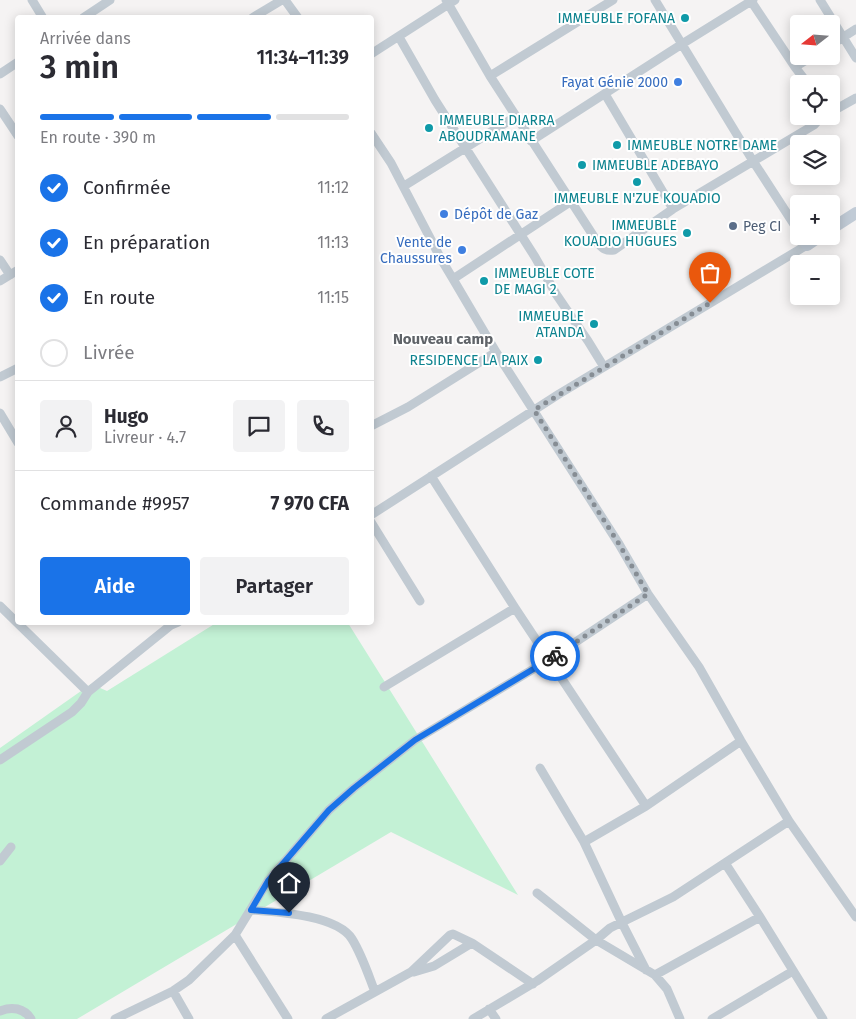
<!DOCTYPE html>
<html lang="fr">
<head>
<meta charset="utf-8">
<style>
  :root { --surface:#fff; --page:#f2f2f3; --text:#2b2b33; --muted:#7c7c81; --line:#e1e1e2; --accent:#1a73e8 }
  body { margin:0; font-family:"Fira Sans",sans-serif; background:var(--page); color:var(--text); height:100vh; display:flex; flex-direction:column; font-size:19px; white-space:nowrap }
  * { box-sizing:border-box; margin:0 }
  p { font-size:16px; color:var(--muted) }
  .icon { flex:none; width:28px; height:28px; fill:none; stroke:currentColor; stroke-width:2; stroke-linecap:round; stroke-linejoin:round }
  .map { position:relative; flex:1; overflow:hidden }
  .drawer { position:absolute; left:15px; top:15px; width:359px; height:610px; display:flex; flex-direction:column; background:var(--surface); border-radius:5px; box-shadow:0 2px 12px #0003 }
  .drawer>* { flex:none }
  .needle { width:32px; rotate:253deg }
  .buttons { position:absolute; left:790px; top:15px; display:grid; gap:10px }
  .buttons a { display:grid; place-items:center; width:50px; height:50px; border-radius:5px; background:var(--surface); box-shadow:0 2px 12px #0003; font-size:25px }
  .pin { position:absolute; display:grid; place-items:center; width:42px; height:42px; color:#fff; margin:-51px -21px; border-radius:50% 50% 50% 0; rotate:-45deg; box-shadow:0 0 5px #0007 }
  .pin .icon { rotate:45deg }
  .courier { position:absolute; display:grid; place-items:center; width:50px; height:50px; margin:-25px; border:4px solid #1a73e8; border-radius:50%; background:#fff; color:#222; box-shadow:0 1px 6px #0007 }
  .summary em { font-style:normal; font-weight:600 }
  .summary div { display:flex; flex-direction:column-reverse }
  .summary { display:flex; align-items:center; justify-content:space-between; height:85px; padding:0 25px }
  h1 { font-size:32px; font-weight:600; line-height:38px }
  .bar { display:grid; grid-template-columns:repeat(4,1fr); gap:8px 5px; align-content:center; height:60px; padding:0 25px }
  .bar i { height:6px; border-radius:4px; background:var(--line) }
  .bar .selected { background:var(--accent) }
  .bar p { grid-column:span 4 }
  .line { display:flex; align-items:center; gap:12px; padding:0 25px; border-top:1px solid var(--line) }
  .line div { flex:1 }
  .round { display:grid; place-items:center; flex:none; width:52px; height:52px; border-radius:5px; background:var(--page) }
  ol { padding:0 25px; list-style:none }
  li { display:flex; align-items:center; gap:15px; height:55px }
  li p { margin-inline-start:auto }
  li .icon { padding:5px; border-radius:50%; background:var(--accent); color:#fff; stroke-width:4 }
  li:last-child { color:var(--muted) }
  li i { width:28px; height:28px; border:2px solid var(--line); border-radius:50% }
  .button { display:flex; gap:10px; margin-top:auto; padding:10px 25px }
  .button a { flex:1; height:58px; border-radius:5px; background:var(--accent); color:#fff; font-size:20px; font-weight:600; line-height:58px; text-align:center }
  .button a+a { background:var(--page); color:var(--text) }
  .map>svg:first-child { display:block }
  .green { fill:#c3f1d5 }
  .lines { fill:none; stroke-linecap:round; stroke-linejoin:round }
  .street { stroke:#c1cad2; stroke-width:9 }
  .secondary { stroke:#c1cbd6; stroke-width:12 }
  .done { stroke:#868d94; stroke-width:5; stroke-dasharray:0 9 }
  .route { stroke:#1a73e8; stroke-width:6 }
  .culture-dot { fill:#0f9aa8; stroke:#fff; stroke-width:2 }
  .shop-dot { fill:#3f7fe0; stroke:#fff; stroke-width:2 }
  .service-dot { fill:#5c6f8a; stroke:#fff; stroke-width:2 }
  .labels { text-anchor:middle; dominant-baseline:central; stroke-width:4; stroke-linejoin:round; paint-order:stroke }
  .culture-label { font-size:14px; fill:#0d838f; stroke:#fff; text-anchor:end }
  .shop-label { font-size:14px; fill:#366cbe; stroke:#fff; text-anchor:end }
  .service-label { font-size:14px; fill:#4e5e75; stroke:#fff; text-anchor:start }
  .neighbourhood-label { font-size:15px; font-weight:bold; fill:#5f6368; stroke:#fff }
</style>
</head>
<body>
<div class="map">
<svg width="856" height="1019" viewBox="0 0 856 1019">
  <rect width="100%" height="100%" fill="#f5f3f3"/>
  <!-- green -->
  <path class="green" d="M216 623H348L518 895 391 832 77 1019H0V748L91 684 107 691Z"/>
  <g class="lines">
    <!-- street -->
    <path class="street" d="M32 0 43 18
      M285 0 298 18
      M446 0 490 76 598 243C603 249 606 251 614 250L673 209 814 125 822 116
      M655 0 753 161 799 232
      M820 0 856 58
      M751 1 795 67 808 84
      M83 18 110 0
      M252 18 282 0
      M399 37 435 100 535 257 556 294 588 341 604 367
      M831 45 856 29
      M371 54 455 0
      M795 67 813 56
      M0 74 18 62
      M490 76 613 0
      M605 94 673 209
      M0 109 18 136
      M831 112 856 98
      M371 133 391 163 441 259 453 279 570 202
      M531 141 682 44 753 0
      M404 186 515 117
      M0 260 10 275
      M453 279 496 352 619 544 648 594 699 667 741 741 789 821 856 917
      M0 281 18 270
      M0 377 18 368
      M0 413 18 443
      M371 426 408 407 496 352
      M431 476 515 608 646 806
      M371 515 559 394 807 245 801 236
      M371 522 420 601
      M0 606 88 692
      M384 687 515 608
      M0 760 72 712 81 703 88 692 171 625 178 622
      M540 768 584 842 622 923 646 970
      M584 842 646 806 741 741
      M0 861 11 847
      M725 863 760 917 823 1019
      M537 893 596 940 655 975 667 989 680 1019
      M251 910C277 912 337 915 352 939 362 955 368 974 375 992
      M235 935 288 1019
      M414 972 434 966 472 943
      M655 975 760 917
      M173 991 189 1019
      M489 1009 496 1019
      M0 1011C12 1006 24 1008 31 1019
      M115 1019 173 991 189 980 235 935 268 881 329 810 354 788 415 740 550 659 648 594
      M326 1019 411 972 450 935 453 934 472 943 533 984
      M473 1019 537 981 596 940 610 928 673 897 789 821
      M712 1019 793 971"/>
    <!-- secondary -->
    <path class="secondary" d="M831 229 856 213
      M807 245 820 236"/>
  </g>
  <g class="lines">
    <!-- done -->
    <path class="done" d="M555 656 648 594 619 544 534 410 710 303"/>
    <!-- route -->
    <path class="route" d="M289 913 251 910 268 881 329 810 354 788 415 740 555 656"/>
  </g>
  <!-- markers -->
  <g class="culture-dot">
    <circle cx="685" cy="18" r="5"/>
    <circle cx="429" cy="128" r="5"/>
    <circle cx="617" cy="145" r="5"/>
    <circle cx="582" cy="165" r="5"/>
    <circle cx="637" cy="182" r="5"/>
    <circle cx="687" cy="233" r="5"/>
    <circle cx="484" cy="281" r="5"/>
    <circle cx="594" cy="324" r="5"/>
    <circle cx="538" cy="360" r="5"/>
  </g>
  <g class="shop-dot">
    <circle cx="678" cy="82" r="5"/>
    <circle cx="444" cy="214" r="5"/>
    <circle cx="462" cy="250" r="5"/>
  </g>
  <circle class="service-dot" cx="733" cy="226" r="5"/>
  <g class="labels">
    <!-- culture labels -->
    <g class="culture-label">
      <text x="675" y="18">IMMEUBLE FOFANA</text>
      <text x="439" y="120" text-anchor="start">IMMEUBLE DIARRA<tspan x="439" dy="16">ABOUDRAMANE</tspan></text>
      <text x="627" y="145" text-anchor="start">IMMEUBLE NOTRE DAME</text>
      <text x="592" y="165" text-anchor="start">IMMEUBLE ADEBAYO</text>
      <text x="637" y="198" text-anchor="middle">IMMEUBLE N'ZUE KOUADIO</text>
      <text x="677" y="225">IMMEUBLE<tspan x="677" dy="16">KOUADIO HUGUES</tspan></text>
      <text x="494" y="273" text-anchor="start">IMMEUBLE COTE<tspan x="494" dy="16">DE MAGI 2</tspan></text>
      <text x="584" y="316">IMMEUBLE<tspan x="584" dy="16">ATANDA</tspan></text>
      <text x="528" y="360">RESIDENCE LA PAIX</text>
    </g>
    <!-- shop labels -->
    <g class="shop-label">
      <text x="668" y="82">Fayat Génie 2000</text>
      <text x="454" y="214" text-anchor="start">Dépôt de Gaz</text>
      <text x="452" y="242">Vente de<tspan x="452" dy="16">Chaussures</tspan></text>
    </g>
    <!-- service labels -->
    <g class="service-label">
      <text x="743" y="226">Peg CI</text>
    </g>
    <!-- neighbourhood labels -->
    <g class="neighbourhood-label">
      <text x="443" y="339">Nouveau camp</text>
    </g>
  </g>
</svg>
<div class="buttons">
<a><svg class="needle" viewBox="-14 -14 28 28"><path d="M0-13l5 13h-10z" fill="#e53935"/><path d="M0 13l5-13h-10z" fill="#7c7c81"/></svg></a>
<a><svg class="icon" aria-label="locate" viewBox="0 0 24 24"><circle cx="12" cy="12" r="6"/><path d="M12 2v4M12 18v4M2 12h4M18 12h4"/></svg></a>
<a><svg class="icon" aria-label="layers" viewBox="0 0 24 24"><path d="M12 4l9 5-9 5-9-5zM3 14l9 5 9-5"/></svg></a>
<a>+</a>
<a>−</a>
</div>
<div class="pin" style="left:710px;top:303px;background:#ea580c"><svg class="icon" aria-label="bag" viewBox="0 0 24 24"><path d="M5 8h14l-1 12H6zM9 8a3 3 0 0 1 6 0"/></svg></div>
<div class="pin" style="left:289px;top:913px;background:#1f2937"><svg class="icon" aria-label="home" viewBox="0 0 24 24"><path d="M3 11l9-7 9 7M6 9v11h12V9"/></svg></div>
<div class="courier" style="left:555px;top:656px"><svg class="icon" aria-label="bike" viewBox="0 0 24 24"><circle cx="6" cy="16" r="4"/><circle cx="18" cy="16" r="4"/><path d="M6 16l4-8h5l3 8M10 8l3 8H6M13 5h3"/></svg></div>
<section class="drawer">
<div class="summary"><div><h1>3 min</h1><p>Arrivée dans</p></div><em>11:34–11:39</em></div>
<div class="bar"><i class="selected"></i><i class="selected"></i><i class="selected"></i><i></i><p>En route · 390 m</p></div>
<ol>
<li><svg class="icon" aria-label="check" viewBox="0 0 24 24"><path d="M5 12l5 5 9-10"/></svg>Confirmée<p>11:12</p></li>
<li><svg class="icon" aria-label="check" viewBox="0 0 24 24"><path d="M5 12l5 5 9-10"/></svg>En préparation<p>11:13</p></li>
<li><svg class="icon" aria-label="check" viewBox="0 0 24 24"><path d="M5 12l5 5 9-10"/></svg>En route<p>11:15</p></li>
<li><i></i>Livrée</li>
</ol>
<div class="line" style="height:90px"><a class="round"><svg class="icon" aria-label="person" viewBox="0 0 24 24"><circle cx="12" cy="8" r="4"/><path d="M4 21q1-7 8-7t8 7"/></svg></a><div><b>Hugo</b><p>Livreur · 4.7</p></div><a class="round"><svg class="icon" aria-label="chat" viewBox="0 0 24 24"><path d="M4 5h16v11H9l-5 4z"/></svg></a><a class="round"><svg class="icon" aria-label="phone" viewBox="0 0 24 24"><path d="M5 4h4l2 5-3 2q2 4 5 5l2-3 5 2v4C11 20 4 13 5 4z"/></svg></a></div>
<div class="line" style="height:65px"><div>Commande #9957</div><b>7 970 CFA</b></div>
<div class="button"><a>Aide</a><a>Partager</a></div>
</section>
</div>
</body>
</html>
